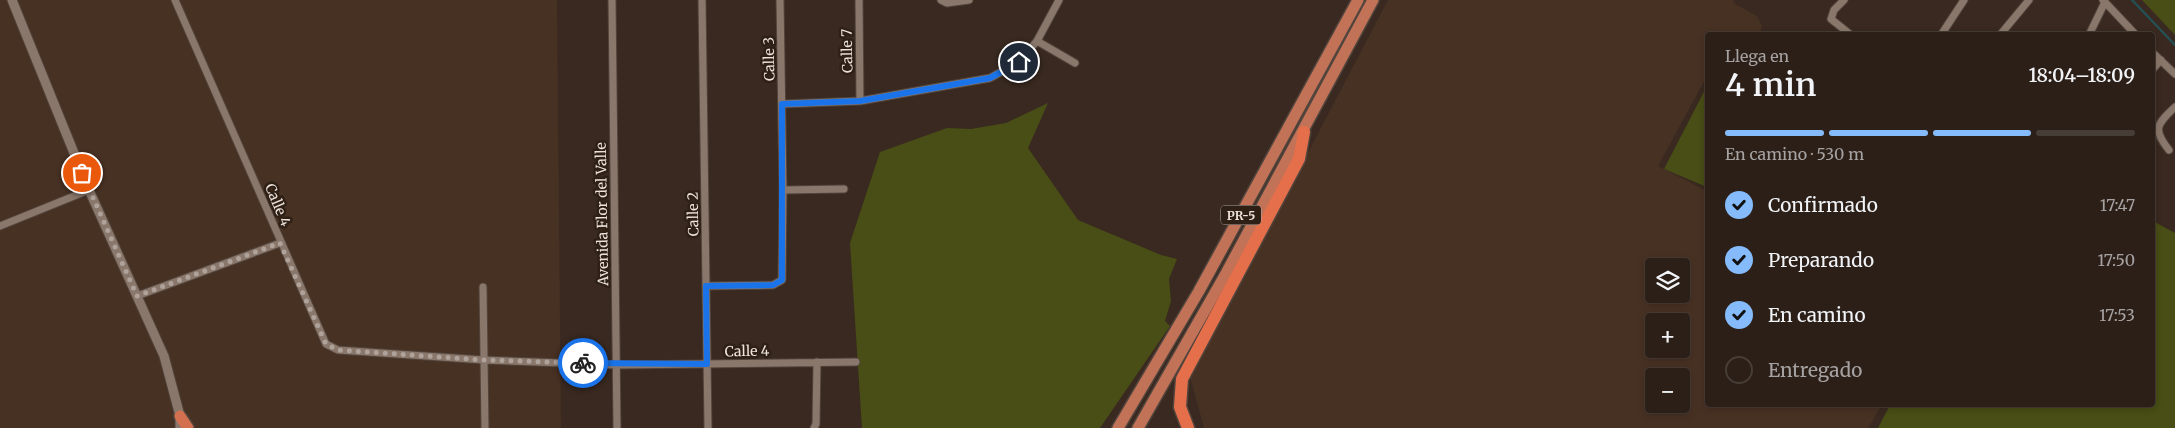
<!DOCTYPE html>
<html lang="es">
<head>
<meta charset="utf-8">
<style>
  :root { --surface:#2b1f18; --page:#372c25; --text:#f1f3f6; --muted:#a6a2a2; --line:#473d37; --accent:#86bbfb }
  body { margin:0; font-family:Merriweather,serif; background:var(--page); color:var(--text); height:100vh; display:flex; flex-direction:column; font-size:19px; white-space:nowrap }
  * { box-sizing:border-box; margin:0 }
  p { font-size:16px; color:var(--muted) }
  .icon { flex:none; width:28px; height:28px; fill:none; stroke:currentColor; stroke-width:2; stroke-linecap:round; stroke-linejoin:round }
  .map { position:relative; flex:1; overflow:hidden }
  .panel { position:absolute; left:1705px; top:32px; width:450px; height:375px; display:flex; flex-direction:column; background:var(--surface); border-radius:5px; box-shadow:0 2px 8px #0003,0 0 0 1px var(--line) }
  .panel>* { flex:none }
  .tools { position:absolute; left:1645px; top:258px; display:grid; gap:10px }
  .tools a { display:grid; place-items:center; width:45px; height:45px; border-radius:5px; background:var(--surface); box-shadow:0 2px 8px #0003,0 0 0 1px var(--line); font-size:25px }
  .pin { position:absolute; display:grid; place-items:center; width:42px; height:42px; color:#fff; margin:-21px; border:2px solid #fff; border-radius:50%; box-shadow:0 1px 5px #0007 }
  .courier { position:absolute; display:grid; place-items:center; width:50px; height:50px; margin:-25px; border:4px solid #1a73e8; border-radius:50%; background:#fff; color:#222; box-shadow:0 1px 6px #0007 }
  .headline em { font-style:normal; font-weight:600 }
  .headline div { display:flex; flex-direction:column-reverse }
  .headline { display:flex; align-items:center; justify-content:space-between; height:85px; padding:0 20px }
  h1 { font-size:32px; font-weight:600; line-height:38px }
  .bar { display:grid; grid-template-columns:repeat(4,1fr); gap:8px 5px; align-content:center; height:60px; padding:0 20px }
  .bar i { height:6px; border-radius:4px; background:var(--line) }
  .bar .current { background:var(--accent) }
  .bar p { grid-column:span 4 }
  ol { padding:0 20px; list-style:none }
  li { display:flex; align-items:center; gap:15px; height:55px }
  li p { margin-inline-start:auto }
  li .icon { padding:5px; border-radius:50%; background:var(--accent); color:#111; stroke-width:4 }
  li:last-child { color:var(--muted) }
  li i { width:28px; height:28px; border:2px solid var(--line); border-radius:50% }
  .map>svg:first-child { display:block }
  .built { fill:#473123; fill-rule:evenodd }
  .green { fill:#484e15 }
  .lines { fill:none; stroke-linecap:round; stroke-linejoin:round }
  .stream { stroke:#254f52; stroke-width:2.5 }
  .minor-casing { stroke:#51443c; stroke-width:9 }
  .tertiary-casing { stroke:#51443c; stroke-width:11 }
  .primary-casing { stroke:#51443c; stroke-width:14 }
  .trunk-casing { stroke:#51443c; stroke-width:14 }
  .motorway-casing { stroke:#51443c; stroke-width:15 }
  .minor { stroke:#8a776b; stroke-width:7 }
  .tertiary { stroke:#8a776b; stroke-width:9 }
  .primary { stroke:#c17257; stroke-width:11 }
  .trunk { stroke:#d37050; stroke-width:11 }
  .motorway { stroke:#e56f4a; stroke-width:12 }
  .done { stroke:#aea29a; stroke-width:5; stroke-dasharray:0 9 }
  .route { stroke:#1a73e8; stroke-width:6 }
  .labels { text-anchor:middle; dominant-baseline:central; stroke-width:5; stroke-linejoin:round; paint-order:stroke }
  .shield { fill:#2f2016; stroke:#b4a8a1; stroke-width:1 }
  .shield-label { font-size:12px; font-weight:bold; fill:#ede3dc }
  .street-label { font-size:14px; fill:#ede3dc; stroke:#2f2016 }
</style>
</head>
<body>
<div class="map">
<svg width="2175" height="428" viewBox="0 0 2175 428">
  <rect width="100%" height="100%" fill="#392920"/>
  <!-- built -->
  <path class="built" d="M0 0H557L561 428H0Z
    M1388 0H1733L1735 4 1757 16 1762 26 1759 35H1708L1707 76 1658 166 1707 191 1708 405H1882L1868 428H1204L1190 377ZM1654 266H1681V294H1654ZM1654 321H1681V349H1654ZM1654 376H1681V404H1654Z"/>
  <!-- green -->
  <path class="green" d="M2142 0H2175V35Z
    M1707 86 1708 187H1707L1664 169Z
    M1048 103 1028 148 1078 220 1161 255 1177 259 1169 279 1171 301 1165 321 1170 326 1100 428H862L850 243 880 152 947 128 971 129 1006 123Z
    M2153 221 2175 233V428H1878L1890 405H2152Z"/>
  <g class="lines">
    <!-- stream -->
    <path class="stream" d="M2132 0 2175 45"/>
    <defs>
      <path id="minor" d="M175 0 326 344 338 350 484 360 617 365 856 362
        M612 0 617 428
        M702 0 708 428
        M859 0 860 101
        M941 0 947 3 969 0
        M1844 0 1834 10 1831 19 1851 35
        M2103 0 2136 35
        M1941 35 1964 0
        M2000 35 2029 0
        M2089 35 2105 2
        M1037 41 1075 63
        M2152 52 2175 74
        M2152 70 2161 60
        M782 104 860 101 990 78 1019 62 1037 41 1059 0
        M2169 150C2152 129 2157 124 2175 107
        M783 190 844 189
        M0 226 89 190
        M706 286 773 285 782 280 783 190 780 0
        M483 287 485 428
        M137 296 280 243
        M814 428 816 424 817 362"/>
      <path id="tertiary" d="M12 0 89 190 164 356 180 416V428"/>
      <path id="primary" d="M1118 428 1199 291 1358 0
        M1138 428 1224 277 1373 0"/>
      <path id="trunk" d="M180 416 188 428"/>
      <path id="motorway" d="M1188 428 1180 407 1182 379 1299 159 1304 132"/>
    </defs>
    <!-- minor casing -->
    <use href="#minor" class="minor-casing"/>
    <!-- tertiary casing -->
    <use href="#tertiary" class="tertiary-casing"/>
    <!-- primary casing -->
    <use href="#primary" class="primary-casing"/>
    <!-- trunk casing -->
    <use href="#trunk" class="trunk-casing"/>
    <!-- motorway casing -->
    <use href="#motorway" class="motorway-casing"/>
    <!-- minor -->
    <use href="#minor" class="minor"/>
    <!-- tertiary -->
    <use href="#tertiary" class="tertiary"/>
    <!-- primary -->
    <use href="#primary" class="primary"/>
    <!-- trunk -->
    <use href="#trunk" class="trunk"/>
    <!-- motorway -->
    <use href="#motorway" class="motorway"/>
  </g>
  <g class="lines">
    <!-- done -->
    <path class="done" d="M82 173 137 296 280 243 326 344 338 350 484 360 583 363"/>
    <!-- route -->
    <path class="route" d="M583 363 707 364 706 286 773 285 782 280V104L860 101 990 78 1019 62"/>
  </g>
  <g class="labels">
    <!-- shield labels -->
    <rect class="shield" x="1221" y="205.5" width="40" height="19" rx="4"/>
    <g class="shield-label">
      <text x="1241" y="215">PR-5</text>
    </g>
    <!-- street labels -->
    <g class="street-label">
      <text transform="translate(847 51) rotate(-91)">Calle 7</text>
      <text transform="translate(769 59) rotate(-91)">Calle 3</text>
      <text transform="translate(278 205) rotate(67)">Calle 4</text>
      <text transform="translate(602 214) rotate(-91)">Avenida Flor del Valle</text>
      <text transform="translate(693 214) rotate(-91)">Calle 2</text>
      <text transform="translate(747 351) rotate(-1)">Calle 4</text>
    </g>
  </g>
</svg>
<div class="tools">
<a><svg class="icon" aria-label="layers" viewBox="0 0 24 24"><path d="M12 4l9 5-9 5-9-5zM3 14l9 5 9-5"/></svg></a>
<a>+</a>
<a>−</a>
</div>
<div class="pin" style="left:82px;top:173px;background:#ea580c"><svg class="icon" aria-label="bag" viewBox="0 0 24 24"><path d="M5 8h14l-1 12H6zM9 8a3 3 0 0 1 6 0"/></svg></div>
<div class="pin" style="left:1019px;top:62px;background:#1f2937"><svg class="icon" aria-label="home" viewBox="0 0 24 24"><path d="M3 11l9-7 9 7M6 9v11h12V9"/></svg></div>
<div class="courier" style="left:583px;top:363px"><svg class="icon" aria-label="bike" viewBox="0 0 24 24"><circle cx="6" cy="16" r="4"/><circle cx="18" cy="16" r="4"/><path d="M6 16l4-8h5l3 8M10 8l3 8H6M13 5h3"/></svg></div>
<section class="panel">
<div class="headline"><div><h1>4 min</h1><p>Llega en</p></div><em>18:04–18:09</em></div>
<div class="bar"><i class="current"></i><i class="current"></i><i class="current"></i><i></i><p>En camino · 530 m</p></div>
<ol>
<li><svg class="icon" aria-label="check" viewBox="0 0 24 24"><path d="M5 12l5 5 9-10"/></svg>Confirmado<p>17:47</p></li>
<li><svg class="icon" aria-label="check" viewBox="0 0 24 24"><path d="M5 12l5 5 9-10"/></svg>Preparando<p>17:50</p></li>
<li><svg class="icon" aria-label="check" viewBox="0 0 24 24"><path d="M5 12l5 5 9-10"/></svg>En camino<p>17:53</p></li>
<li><i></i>Entregado</li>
</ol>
</section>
</div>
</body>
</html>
